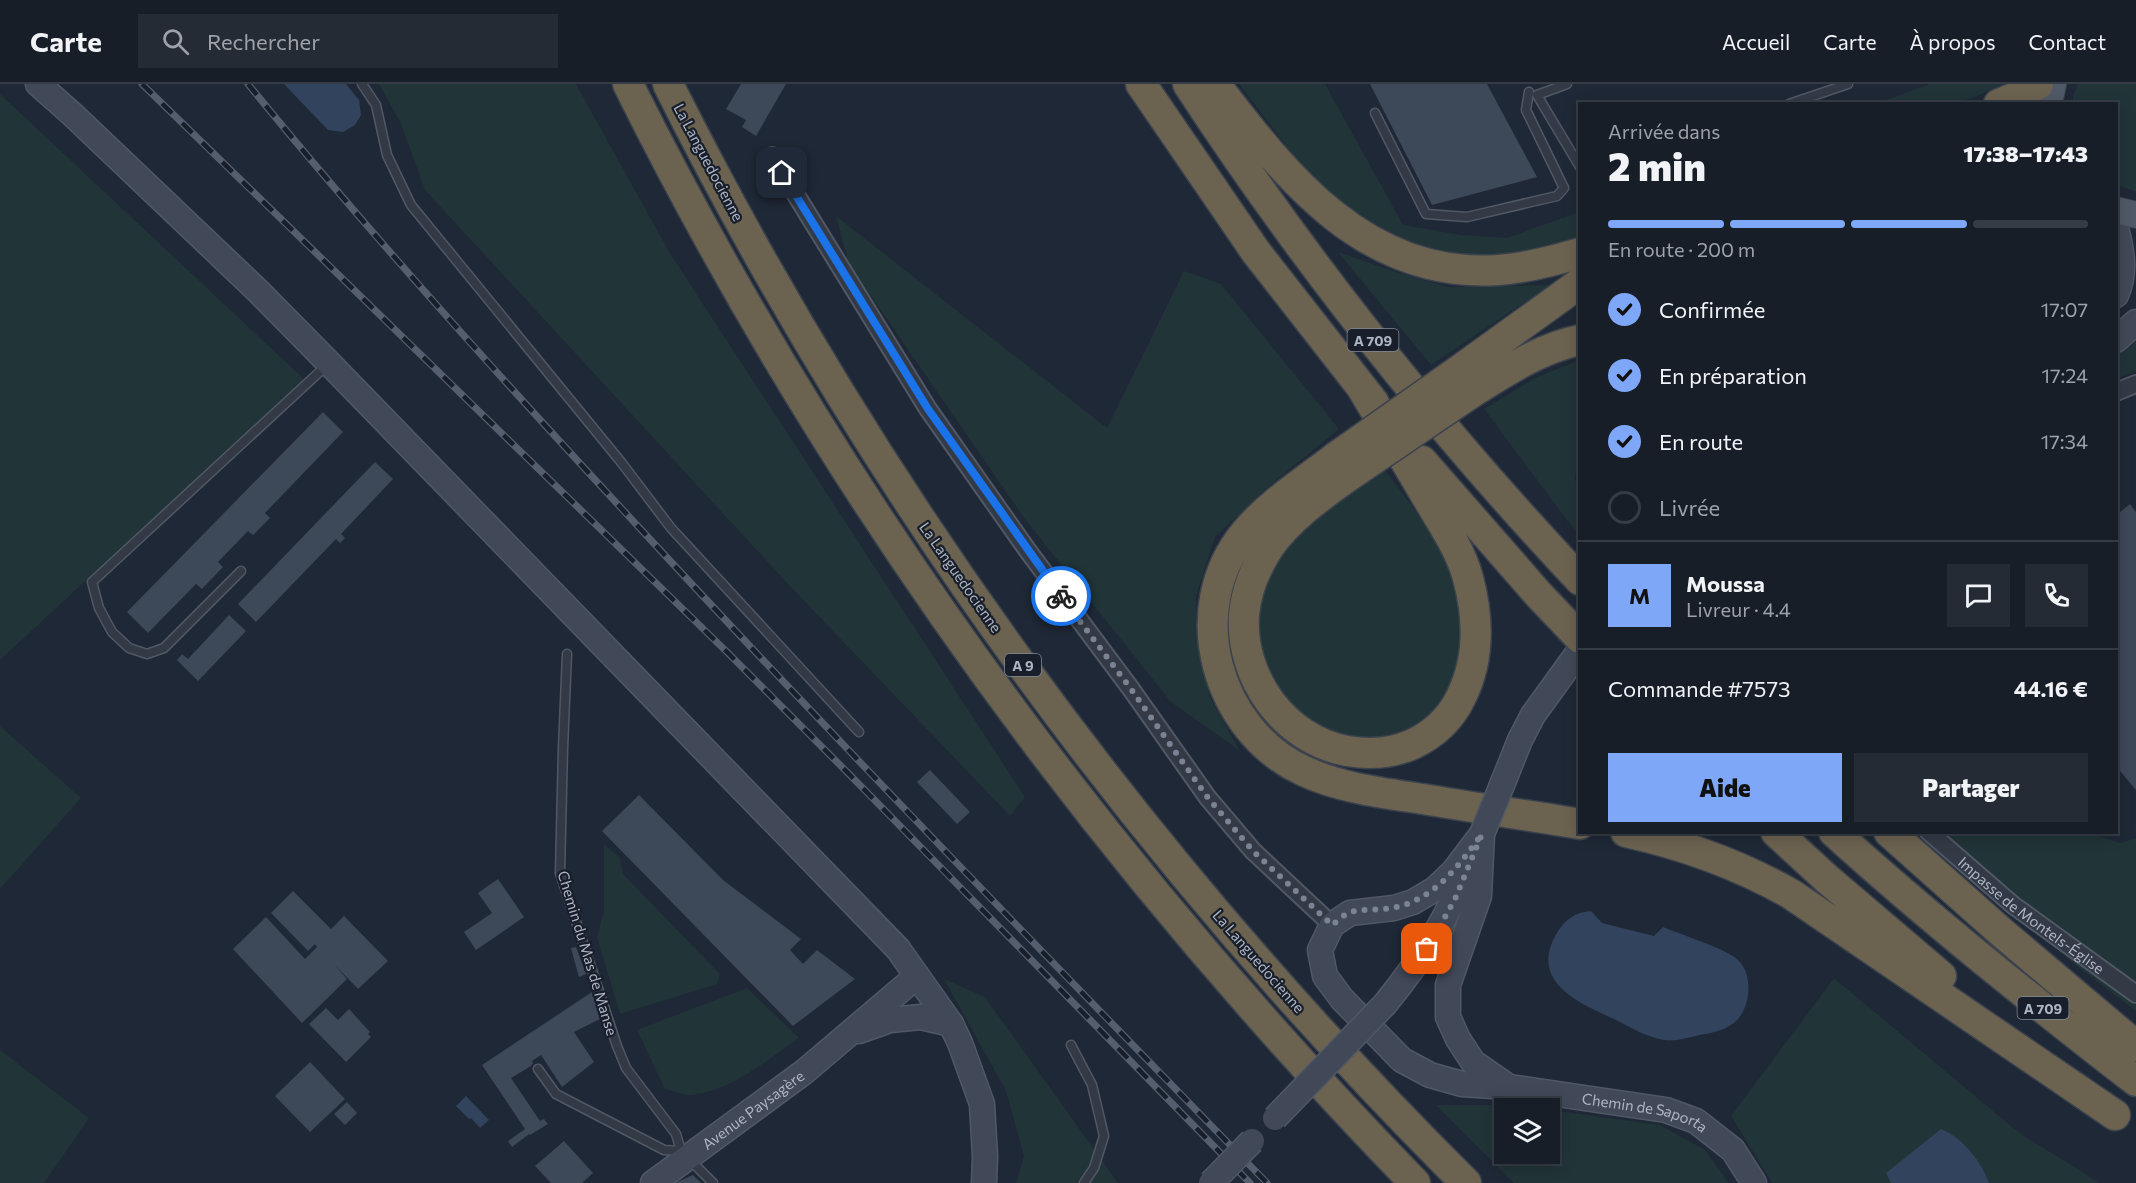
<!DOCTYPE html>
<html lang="fr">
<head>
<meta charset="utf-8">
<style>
  :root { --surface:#171e28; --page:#242b34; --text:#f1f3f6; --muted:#9ea2a8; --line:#363c45; --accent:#7ea8f7 }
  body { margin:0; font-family:Commissioner,sans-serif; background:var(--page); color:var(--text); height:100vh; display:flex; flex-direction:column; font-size:22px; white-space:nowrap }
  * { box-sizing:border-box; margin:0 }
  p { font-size:20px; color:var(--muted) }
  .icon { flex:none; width:33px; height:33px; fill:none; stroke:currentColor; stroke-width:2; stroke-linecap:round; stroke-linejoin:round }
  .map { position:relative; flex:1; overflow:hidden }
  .details { position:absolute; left:1578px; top:18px; width:540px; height:732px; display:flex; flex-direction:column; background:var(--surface); border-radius:0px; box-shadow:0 3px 15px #0003,0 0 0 2px var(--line) }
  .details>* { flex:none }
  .buttons { position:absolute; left:1494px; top:1014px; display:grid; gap:12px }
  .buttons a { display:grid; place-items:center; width:66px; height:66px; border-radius:0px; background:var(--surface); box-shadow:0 3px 15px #0003,0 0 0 2px var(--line); font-size:30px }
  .pin { position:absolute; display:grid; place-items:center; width:51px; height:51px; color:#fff; margin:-26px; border-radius:12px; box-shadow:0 3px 9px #0006 }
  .courier { position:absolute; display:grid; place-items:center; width:60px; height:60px; margin:-30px; border:4px solid #1a73e8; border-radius:50%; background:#fff; color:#222; box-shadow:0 2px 8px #0007 }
  .head em { font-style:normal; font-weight:800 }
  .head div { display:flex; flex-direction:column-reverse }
  .head { display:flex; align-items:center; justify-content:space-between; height:102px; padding:0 30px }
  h1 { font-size:39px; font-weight:800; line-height:45px }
  .bar { display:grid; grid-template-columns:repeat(4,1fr); gap:9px 6px; align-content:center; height:72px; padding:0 30px }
  .bar i { height:8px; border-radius:4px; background:var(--line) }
  .bar .selected { background:var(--accent) }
  .bar p { grid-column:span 4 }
  .line { display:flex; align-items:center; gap:15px; padding:0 30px; border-top:2px solid var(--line) }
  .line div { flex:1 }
  .round { display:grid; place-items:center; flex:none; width:63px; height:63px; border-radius:0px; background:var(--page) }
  ol { padding:0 30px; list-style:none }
  li { display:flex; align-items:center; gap:18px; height:66px }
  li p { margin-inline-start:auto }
  li .icon { padding:6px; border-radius:50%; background:var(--accent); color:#111; stroke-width:4 }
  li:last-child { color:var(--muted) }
  li i { width:33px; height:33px; border:3px solid var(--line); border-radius:50% }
  .cta { display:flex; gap:12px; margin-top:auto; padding:12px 30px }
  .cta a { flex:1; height:69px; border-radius:0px; background:var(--accent); color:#111; font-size:24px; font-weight:800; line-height:69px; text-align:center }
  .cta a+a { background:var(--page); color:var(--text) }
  header { display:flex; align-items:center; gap:36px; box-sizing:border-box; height:84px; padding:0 30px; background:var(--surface); border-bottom:2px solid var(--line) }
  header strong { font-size:28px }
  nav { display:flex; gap:33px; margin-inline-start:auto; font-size:21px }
  .search { width:420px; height:54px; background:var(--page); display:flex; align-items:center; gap:15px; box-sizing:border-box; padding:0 21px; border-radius:0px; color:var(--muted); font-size:22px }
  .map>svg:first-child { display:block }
  .green { fill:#213437 }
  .water { fill:#32435e }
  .building { fill:#3d4859 }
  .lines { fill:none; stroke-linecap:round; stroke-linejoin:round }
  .lane-casing { stroke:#505865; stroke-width:11 }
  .street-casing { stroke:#505865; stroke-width:20 }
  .secondary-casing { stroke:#505865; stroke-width:27 }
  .primary-casing { stroke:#3c4350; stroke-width:28 }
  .highway-casing { stroke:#3a424e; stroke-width:33 }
  .lane { stroke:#333a46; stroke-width:8 }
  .street { stroke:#333a46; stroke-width:16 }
  .secondary { stroke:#414959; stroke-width:24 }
  .primary { stroke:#505967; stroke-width:26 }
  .highway { stroke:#6c6250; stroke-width:30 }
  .rail-casing { stroke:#545e6e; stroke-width:7 }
  .rail { stroke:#181f2b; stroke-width:4.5; stroke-dasharray:14; stroke-linecap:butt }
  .secondary-bridge-casing { stroke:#505865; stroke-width:27; stroke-linecap:butt }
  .highway-bridge-casing { stroke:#3a424e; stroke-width:33; stroke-linecap:butt }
  .secondary-bridge { stroke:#414959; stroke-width:24 }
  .highway-bridge { stroke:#6c6250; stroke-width:30 }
  .done { stroke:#7b8492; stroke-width:6; stroke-dasharray:0 10.8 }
  .route { stroke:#1a73e8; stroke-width:8 }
  .labels { text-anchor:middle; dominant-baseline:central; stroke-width:4.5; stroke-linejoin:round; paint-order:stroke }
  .shield { fill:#181f2b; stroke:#808896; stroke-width:1.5 }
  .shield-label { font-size:14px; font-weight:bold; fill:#adb5c4 }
  .street-label { font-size:15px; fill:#adb5c4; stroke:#181f2b }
</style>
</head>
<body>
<header>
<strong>Carte</strong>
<div class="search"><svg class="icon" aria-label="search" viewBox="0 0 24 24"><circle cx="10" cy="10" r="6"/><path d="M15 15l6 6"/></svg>Rechercher</div>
<nav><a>Accueil</a><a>Carte</a><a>À propos</a><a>Contact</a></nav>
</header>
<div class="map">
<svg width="2136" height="1099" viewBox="0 0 2136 1099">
  <rect width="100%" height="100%" fill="#1f2836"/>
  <!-- green -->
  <path class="green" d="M379 0H576L671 171 1025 713 1010 732 788 500 425 106 401 40Z
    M1239 0H1325L1403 141 1461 151 1507 154 1579 128V157L1493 175 1444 168 1402 157 1370 143 1308 90Z
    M1930 0H2002L1975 13 1955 19H1877Z
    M2078 0H2136V108L2117 101 2116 20 2073 19V12Z
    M0 10 304 295 0 576Z
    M836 132 1107 344 1184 187 1221 200 1339 345 1268 403 1215 453 1196 512 1198 562 1210 614 1240 667 1171 618 1024 434 849 180Z
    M1338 168 1393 187 1448 203 1550 201 1431 281Z
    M2136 257V286L2117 295V272Z
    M1579 276 1580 369 1575 393 1579 418 1580 440 1576 448 1484 325 1535 294Z
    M1384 385C1417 428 1465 487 1463 545 1463 554 1460 563 1459 572 1456 588 1451 604 1442 618 1425 643 1398 656 1368 655 1310 654 1263 605 1258 548 1256 519 1269 486 1284 462 1305 428 1351 406 1384 385Z
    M0 642 81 714 0 805Z
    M1919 749H2090L2120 759 2136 754V927L2078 883Z
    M604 760 620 774 623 790 720 890 717 900 620 930 597 853 604 826Z
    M1834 894 2018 1048 2100 1099H1772L1731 1032Z
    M944 895 985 913 1118 1099H1016L1024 1072 1006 1007Z
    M747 904 799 954C768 976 732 1006 693 1011 684 1012 674 1007 665 1005L637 946Z
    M0 966 89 1034 44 1099H0Z
    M1436 1021H1516L1542 1024H1504V1070H1550V1026L1660 1041 1705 1066 1729 1099H1514Z"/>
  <!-- water -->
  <path class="water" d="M284 0H346L359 16 361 31 355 41 343 48 328 46Z
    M1591 827 1602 839 1654 852 1663 843C1677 849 1729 866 1738 876 1753 890 1751 920 1738 935 1730 944 1717 948 1705 950 1693 952 1677 958 1664 956 1646 953 1630 943 1614 935 1577 918 1527 897 1558 847 1566 835 1576 828 1591 827Z
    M466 1012 489 1036 480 1044 471 1034 469 1035 456 1022Z
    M1941 1045C1962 1053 1982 1078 1989 1099H1891L1886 1089Z"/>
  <!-- building -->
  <path class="building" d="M741 0H786L756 52 742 43 746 36 726 25Z
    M1370 0H1487L1537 93 1432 121Z
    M323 328 343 348 265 429 270 434 253 451 248 447 218 478 223 483 202 505 196 500 148 549 127 528Z
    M375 378 393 395 341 450 345 454 340 459 336 455 256 538 238 520Z
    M2130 420 2136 428V706L2116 682V426L2119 429Z
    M229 531 246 547 198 597 177 576 182 570 188 575Z
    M930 686 970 728 957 740 917 698Z
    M639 711 723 796 801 855 790 866 803 880 817 866 855 895 793 942 602 747Z
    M498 795 524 833 476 866 464 848 492 829 478 809Z
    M293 807 331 845 344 832 388 877 358 905 334 880 347 895 302 939 233 865 266 833 305 875 317 863 315 860 308 867 271 829Z
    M576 863 586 890 579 893 571 864Z
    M592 908 600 935 574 948 594 978 562 1003 541 971 532 977 533 979 531 982 511 994 540 1037 544 1035 548 1040 530 1051 529 1050 512 1063 508 1057 525 1045 482 981Z
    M326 924 338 936 349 925 370 948 368 950 371 953 346 978 309 940Z
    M310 978 345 1015 310 1048 275 1012Z
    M347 1018 357 1029 345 1041 334 1030Z
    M564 1057 593 1089 582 1099H551L535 1082Z
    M693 1091 701 1099H675Z"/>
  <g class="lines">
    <defs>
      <path id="lane" d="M362 0 376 21 387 71 411 121 621 378 671 444 859 648
        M1567 0 1537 11 1580 83
        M1789 20 1848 0
        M1375 29 1426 130 1467 133 1557 112 1564 104 1526 26 1529 8
        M241 487 164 564 147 570 129 564 112 548 99 524 92 498 327 281
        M567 570 563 664 560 789 617 962 626 984 676 1050 681 1067 713 1099
        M1071 961 1092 1001 1104 1052 1094 1084 1084 1099
        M538 985 556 1010 664 1066 681 1067"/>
      <g id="street">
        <path d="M772 72 928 325 1028 467 1131 605 1208 714 1253 767 1332 841"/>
        <path d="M2116 308 2136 300"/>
        <path id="s1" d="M1929 748 2013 821 2136 910"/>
      </g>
      <g id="secondary">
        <path d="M38 0 72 30 258 207 329 279 898 865 951 940 960 959 982 1020 985 1073 984 1099"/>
        <path d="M2116 144C2122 167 2126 189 2116 211"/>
        <path d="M2116 256 2136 238"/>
        <path d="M1502 701 1520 656 1533 631 1580 566"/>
        <path id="s2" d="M1482 750 1454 787 1435 805 1413 818 1394 824 1350 829 1332 841 1320 866 1325 892 1342 915 1402 976 1430 991 1462 1000 1509 1003 1666 1026 1696 1037 1733 1066 1754 1099"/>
        <path d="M1482 750 1479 812 1448 901V933L1458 955 1473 978 1509 1003"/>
        <path d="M1385 920C1425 871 1448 833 1472 774"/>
        <path d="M859 947 890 936 921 933 951 940"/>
        <path id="s3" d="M653 1099 804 988 917 892"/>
      </g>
      <path id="primary" d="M2049 20 2053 0
        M2116 126 2136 131"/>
      <path id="highway" d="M628 0C831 408 1098 773 1415 1099
        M668 0C871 406 1144 779 1466 1099
        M1141 0 1256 168 1374 319
        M1188 0C1303 176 1436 343 1580 496
        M1215 0C1287 94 1366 195 1499 186 1527 184 1553 177 1580 169
        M1999 20 2018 12 2038 0
        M1461 285 1580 199
        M1477 305C1510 285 1541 264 1580 256
        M1336 373C1305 397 1270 419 1245 449 1182 525 1216 647 1304 687 1340 704 1383 709 1423 715 1475 724 1527 731 1580 740
        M1422 377 1539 511 1580 554
        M1350 391C1321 412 1290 433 1269 463 1256 483 1246 507 1244 531 1240 594 1284 655 1347 667 1370 671 1391 670 1413 660 1434 650 1451 634 1461 613 1480 575 1479 535 1468 494 1460 464 1440 436 1425 410 1404 374 1383 339 1362 304
        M1626 748C1685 761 1738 780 1791 810L2115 1031
        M1776 748 1826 794 1941 892
        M1834 748C1931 836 2033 917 2136 997
        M1889 748 2000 847 2136 962"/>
    </defs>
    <!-- lane casing -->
    <use href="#lane" class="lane-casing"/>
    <!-- street casing -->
    <use href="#street" class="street-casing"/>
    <!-- secondary casing -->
    <use href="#secondary" class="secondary-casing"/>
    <!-- primary casing -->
    <use href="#primary" class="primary-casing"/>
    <!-- highway casing -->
    <use href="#highway" class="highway-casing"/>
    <!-- lane -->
    <use href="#lane" class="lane"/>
    <!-- street -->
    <use href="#street" class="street"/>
    <!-- secondary -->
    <use href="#secondary" class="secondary"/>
    <!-- primary -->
    <use href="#primary" class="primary"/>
    <!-- highway -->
    <use href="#highway" class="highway"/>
    <defs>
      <path id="rail" d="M142 0 727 568 850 691 1250 1099
        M248 0C375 156 510 304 647 452 850 671 1059 885 1267 1099"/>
    </defs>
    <!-- rail casing -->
    <use href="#rail" class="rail-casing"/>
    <!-- rail -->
    <use href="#rail" class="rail"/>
    <defs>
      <path id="secondary-bridge" d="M1482 750 1502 701
        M1275 1034 1385 920
        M1211 1099 1252 1057"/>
      <path id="highway-bridge" d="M1336 373 1461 285
        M1350 391 1477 305"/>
    </defs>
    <!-- secondary-bridge casing -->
    <use href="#secondary-bridge" class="secondary-bridge-casing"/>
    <!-- highway-bridge casing -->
    <use href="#highway-bridge" class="highway-bridge-casing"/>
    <!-- secondary-bridge -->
    <use href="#secondary-bridge" class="secondary-bridge"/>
    <!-- highway-bridge -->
    <use href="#highway-bridge" class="highway-bridge"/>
  </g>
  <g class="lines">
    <!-- done -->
    <path class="done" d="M1061 512 1131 605 1208 714 1253 767 1332 841C1338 837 1344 830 1351 828 1366 824 1382 827 1397 823 1437 813 1459 781 1482 750L1455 815 1427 865"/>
    <!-- route -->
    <path class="route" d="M782 89 928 325 1061 512"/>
  </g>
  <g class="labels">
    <!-- shield labels -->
    <g class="shield">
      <rect x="1347.5" y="245" width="51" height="22" rx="4.5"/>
      <rect x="1005" y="570" width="36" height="22" rx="4.5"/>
      <rect x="2017.5" y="913" width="51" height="22" rx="4.5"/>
    </g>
    <g class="shield-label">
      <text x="1373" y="256">A 709</text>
      <text x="1023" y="581">A 9</text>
      <text x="2043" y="924">A 709</text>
    </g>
    <!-- street labels -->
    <g class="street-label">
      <text transform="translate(709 78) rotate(62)">La Languedocienne</text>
      <text transform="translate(961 493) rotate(55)">La Languedocienne</text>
      <text stroke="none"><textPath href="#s1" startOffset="132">Impasse de Montels-Église</textPath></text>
      <text transform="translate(588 869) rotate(73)">Chemin du Mas de Manse</text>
      <text transform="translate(1259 877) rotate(49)">La Languedocienne</text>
      <text stroke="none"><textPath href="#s3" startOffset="124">Avenue Paysagère</textPath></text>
      <text stroke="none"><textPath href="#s2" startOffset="603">Chemin de Saporta</textPath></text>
    </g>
  </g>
</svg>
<div class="buttons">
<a><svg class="icon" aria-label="layers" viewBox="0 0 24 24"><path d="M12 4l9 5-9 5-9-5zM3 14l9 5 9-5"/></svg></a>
</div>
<div class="pin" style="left:1427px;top:865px;background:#ea580c"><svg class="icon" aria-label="bag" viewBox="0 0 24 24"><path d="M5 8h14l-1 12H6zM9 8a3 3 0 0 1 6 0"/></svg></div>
<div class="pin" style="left:782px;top:89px;background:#1f2937"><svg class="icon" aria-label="home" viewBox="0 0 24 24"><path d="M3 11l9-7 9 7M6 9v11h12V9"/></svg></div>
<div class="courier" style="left:1061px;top:512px"><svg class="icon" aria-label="bike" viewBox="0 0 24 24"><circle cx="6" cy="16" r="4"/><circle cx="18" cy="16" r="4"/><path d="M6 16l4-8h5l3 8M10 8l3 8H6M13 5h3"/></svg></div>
<section class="details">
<div class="head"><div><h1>2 min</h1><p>Arrivée dans</p></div><em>17:38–17:43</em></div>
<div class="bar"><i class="selected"></i><i class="selected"></i><i class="selected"></i><i></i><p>En route · 200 m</p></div>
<ol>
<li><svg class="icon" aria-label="check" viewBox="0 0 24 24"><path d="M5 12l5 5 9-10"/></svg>Confirmée<p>17:07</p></li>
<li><svg class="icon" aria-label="check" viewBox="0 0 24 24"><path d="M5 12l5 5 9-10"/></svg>En préparation<p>17:24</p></li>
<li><svg class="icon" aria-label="check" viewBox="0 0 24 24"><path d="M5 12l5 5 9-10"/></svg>En route<p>17:34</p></li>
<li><i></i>Livrée</li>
</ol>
<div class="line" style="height:108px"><b class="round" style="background:var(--accent);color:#111">M</b><div><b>Moussa</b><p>Livreur · 4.4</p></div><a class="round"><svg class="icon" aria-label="chat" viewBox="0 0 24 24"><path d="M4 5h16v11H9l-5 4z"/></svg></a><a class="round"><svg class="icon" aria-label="phone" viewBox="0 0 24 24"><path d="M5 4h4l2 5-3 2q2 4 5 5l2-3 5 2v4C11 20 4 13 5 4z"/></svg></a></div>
<div class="line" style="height:78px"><div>Commande #7573</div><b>44.16 €</b></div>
<div class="cta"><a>Aide</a><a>Partager</a></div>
</section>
</div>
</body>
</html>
